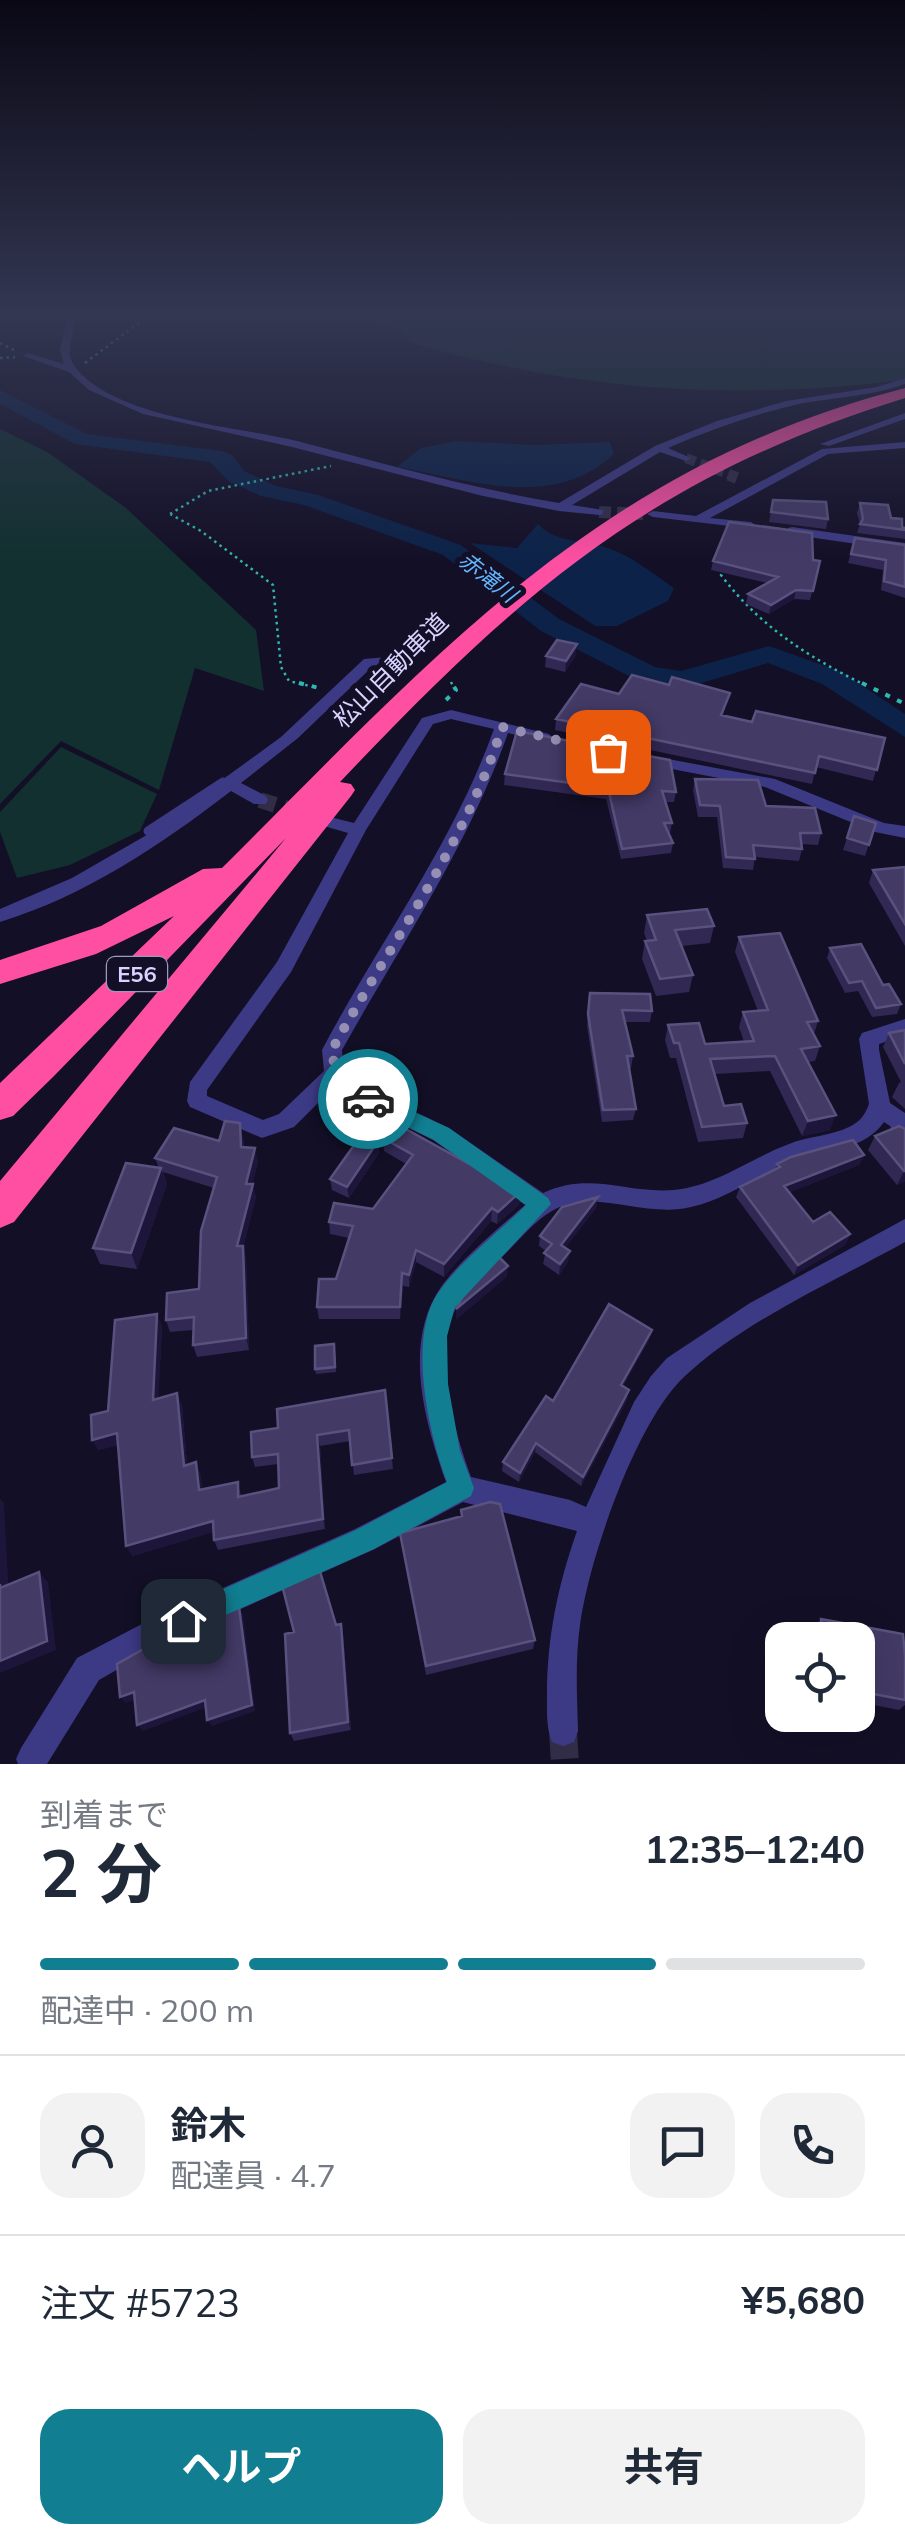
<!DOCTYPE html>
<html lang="ja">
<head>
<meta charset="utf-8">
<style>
  :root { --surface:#fff; --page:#f2f2f3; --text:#1f2937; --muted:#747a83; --line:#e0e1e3; --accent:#117e91 }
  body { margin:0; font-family:Mulish,"Noto Sans JP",sans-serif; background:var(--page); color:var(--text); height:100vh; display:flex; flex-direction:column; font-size:38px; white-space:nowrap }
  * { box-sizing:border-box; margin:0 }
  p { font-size:32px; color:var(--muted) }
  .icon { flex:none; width:55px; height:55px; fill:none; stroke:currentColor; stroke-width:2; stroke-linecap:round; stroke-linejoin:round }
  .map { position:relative; height:1764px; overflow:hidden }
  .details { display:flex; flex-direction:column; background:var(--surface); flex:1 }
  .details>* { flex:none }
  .buttons { position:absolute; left:765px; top:1622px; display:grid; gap:20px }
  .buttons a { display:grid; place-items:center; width:110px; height:110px; border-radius:20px; background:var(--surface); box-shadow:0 10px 40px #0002; font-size:50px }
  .pin { position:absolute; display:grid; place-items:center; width:85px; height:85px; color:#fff; margin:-42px; border-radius:20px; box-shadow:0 5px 15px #0006 }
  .courier { position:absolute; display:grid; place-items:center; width:100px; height:100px; margin:-50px; border:8px solid #117e91; border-radius:50%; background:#fff; color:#222; box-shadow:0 2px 12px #0007 }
  .overview em { font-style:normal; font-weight:700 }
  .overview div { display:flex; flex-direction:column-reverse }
  .overview { display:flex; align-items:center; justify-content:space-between; height:170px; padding:0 40px }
  h1 { font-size:65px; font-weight:700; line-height:75px }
  .bar { display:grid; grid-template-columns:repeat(4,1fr); gap:15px 10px; align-content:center; height:120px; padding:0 40px }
  .bar i { height:12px; border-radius:8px; background:var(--line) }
  .bar .active { background:var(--accent) }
  .bar p { grid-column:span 4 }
  .line { display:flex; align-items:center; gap:25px; padding:0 40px; border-top:2px solid var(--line) }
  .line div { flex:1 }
  .round { display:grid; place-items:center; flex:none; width:105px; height:105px; border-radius:30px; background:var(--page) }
  .cta { display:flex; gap:20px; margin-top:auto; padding:20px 40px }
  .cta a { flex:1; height:115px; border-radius:30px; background:var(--accent); color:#fff; font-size:40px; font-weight:700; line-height:115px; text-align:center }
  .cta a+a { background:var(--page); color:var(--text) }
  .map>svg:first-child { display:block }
  .green { fill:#12302f }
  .water { fill:#0c2248 }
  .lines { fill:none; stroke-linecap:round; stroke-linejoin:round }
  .river { fill:#0c2248; fill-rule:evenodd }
  .minor-tunnel-far3 { stroke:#312d47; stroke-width:10; stroke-dasharray:10 5; stroke-linecap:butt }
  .minor-tunnel-far2 { stroke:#312d47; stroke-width:12; stroke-dasharray:12 6; stroke-linecap:butt }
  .minor-tunnel-far1 { stroke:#312d47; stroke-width:16; stroke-dasharray:16 9; stroke-linecap:butt }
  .minor-tunnel { stroke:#312d47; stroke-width:28; stroke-dasharray:28 14; stroke-linecap:butt }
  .path-far1 { stroke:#2fb8b0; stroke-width:2.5; stroke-dasharray:2.5 4; stroke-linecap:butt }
  .path { stroke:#2fb8b0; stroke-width:4; stroke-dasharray:5 8; stroke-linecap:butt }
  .service { stroke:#3d3a85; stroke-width:9 }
  .minor { fill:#3d3a85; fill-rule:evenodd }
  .motorway { fill:#ff4fa3; fill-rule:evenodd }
  .wall { fill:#312854 }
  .shaded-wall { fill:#1d163a }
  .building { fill:#433a66; stroke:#5a527e; stroke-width:2.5 }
  .route { fill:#117e91 }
  .done { stroke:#948fb3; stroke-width:10; stroke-dasharray:0 18 }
  .labels { text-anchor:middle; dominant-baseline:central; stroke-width:10; stroke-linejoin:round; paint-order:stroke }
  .far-water-label { font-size:22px; font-style:italic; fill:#62b6ff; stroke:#130f26 }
  .shield { fill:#130f26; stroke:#9e99be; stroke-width:2.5 }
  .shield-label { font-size:22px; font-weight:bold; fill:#d9d4ff }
  .street-label { font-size:25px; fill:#d9d4ff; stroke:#130f26 }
</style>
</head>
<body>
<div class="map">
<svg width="905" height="1764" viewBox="0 0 905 1764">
  <rect width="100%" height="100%" fill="#130f26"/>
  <!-- green -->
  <path class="green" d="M354 316H905V380C730 401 578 391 409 342L404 332Z
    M0 429 47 452 126 508 256 630 264 691 195 668 159 790 61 741 0 804Z
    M61 747 157 794 140 831 70 865 17 878 0 832V812Z"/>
  <!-- water -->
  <path class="water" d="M455 441 535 445 610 442 614 454C553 511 471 480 397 467L421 448Z
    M538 524C558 544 580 539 605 547 629 554 652 573 674 588L668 601 617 626H595L470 543 517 548Z"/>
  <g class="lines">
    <!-- river -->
    <path class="river" d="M0 390 87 434 222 451 232 455 244 471 276 486 318 495 461 545 559 619 655 667 681 671 769 646 842 672 905 714V737L822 684 768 663 682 689 637 680 541 631 443 555 304 505 261 496 228 481 210 462 75 444 0 404Z"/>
    <!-- minor-tunnel-far3 -->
    <path class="minor-tunnel-far3" d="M686 458 736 477"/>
    <!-- minor-tunnel-far2 -->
    <path class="minor-tunnel-far2" d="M729 475 737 478
      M599 512 643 514"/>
    <!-- minor-tunnel-far1 -->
    <path class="minor-tunnel-far1" d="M260 800 303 814"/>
    <!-- minor-tunnel -->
    <path class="minor-tunnel" d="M563 1731 565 1764"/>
    <!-- path-far1 -->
    <path class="path-far1" d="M0 343 14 350
      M0 358 15 357
      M85 363 148 316
      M170 514 201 531 273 585 281 667 289 681 310 686
      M170 514 208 491 331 466
      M726 570 721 575C760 627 810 658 867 686
      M451 682 453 686"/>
    <!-- path -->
    <path class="path" d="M299 683 319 688
      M862 683 905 704
      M446 700 456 690 452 683"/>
    <!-- service -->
    <path class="service" d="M148 831 223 782"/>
    <!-- minor -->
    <path class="minor" d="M68 316H76C75 333 63 352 75 367 116 419 236 426 297 441 385 464 470 488 559 503L655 446 717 421 786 401 877 387 905 378V384C872 396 838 397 804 403 757 413 712 429 668 448L691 458 686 461 660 452 572 505 603 510V514L599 515 559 511 483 496 292 447 143 414 89 390 69 372 23 356 28 353 64 364 60 350Z
      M905 413V419L829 446 820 444Z
      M905 442V448L828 454 710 518 751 522 757 526 755 529 653 517 647 514 653 511 696 516 822 449Z
      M792 527 905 543V551L788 534V528Z
      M387 657 392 658V664L373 666 298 738 241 783 266 796 268 800 266 804H254L231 791C161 845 85 896 0 922V909L72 878 145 836 281 737 364 659Z
      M451 710 549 734 552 737 544 742 508 733C468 847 400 946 342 1050L344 1071 353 1082 449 1128 543 1193C591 1171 626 1194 674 1190 716 1186 751 1158 789 1144 808 1136 831 1136 849 1127 860 1122 865 1115 869 1104L859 1039 862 1033 905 1019V1035L879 1044V1050L890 1103 905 1113V1143L897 1140 890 1126 884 1122C864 1150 832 1148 802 1158 763 1170 731 1198 691 1207 650 1217 609 1195 569 1204 545 1209 526 1233 509 1250 492 1268 469 1284 457 1306 431 1352 454 1430 471 1477L570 1500 586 1507 634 1402 651 1376 667 1358 750 1303 905 1219V1242C835 1281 744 1321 685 1376 636 1421 589 1559 580 1625 575 1660 577 1696 578 1731L574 1742 563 1746 552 1742C546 1727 547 1711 547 1695 547 1637 558 1585 577 1531L463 1502 375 1549 160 1645 99 1680 47 1764H18L16 1759 21 1748 77 1658 140 1625 355 1529 446 1482C425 1423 402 1343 441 1287 460 1260 500 1227 525 1205L433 1140 339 1094 333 1088 294 1127 262 1138 190 1107 187 1101 190 1082 277 962 348 833 324 826 322 822 324 818 330 817 354 823 422 718ZM451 719 494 729C451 848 380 940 322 1050L324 1071 279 1114 263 1120 207 1096V1090L291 972 366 830 433 724Z
      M652 756 775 779 884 823 905 826V838L875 832 765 787 646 764 644 761Z"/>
    <!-- motorway -->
    <path class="motorway" d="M905 388V398C650 477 519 593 340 782L351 784 355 790 351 796 14 1222 0 1228V1181L286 838 54 1076 13 1116 0 1120V1083L174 916 96 954 0 984V960L101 926 203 869 222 868C437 654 597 468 905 388Z"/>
  </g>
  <!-- wall -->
  <path class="wall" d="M773 500 828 519 826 529 769 522Z
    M860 503 891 518 902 527 905 528V539L857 533 860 524 857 513Z
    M855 538 905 545V598L881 590 883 570 848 563Z
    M813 560 820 561 810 600 794 599 769 614 746 604 748 594 767 583 711 570 713 561Z
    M576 655 565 672 545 667 546 656Z
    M669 685 730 693 723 715 752 722 885 738 873 781 816 767 812 784 555 730 556 719 619 694Z
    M505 774 676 792 674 802H665L672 823 670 833H668L673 843 671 853 621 859 606 799 504 785Z
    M695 779 766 806 821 833 818 845 801 844 802 849 799 861 755 857 753 870 723 868 717 817H698L693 790Z
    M876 823 865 856 843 850 847 838Z
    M905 867V946L869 883 873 870Z
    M647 915 714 926 710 943 682 946 693 975 689 992 656 996 642 959 645 941H647L644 933Z
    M739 937 818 1021 814 1034 820 1046 815 1061 808 1062 830 1130 802 1136 770 1071 715 1074 724 1106 747 1123 743 1138 698 1142 676 1058H670L665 1040 668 1025 705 1044 744 1042 739 1027 743 1012 758 1011 735 952Z
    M830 948 883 985 901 1004 897 1014 872 1017 858 991 845 993 827 958Z
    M590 993 652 1011 650 1022H624L633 1056 631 1068H628L636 1109 633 1120 602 1122 587 1026Z
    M905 1030V1109L892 1097 899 1083 901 1082 883 1047 889 1033Z
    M905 1129V1181L897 1185 868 1150 875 1136Z
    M243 1136 244 1147 258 1162 252 1184 256 1197 243 1247 246 1258 249 1350 197 1357 193 1345V1330L170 1332 166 1320 199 1289 214 1188 163 1172 167 1184 137 1269 100 1264 93 1248 159 1168 155 1158Z
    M383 1138 520 1192 519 1205 497 1224 491 1221 444 1277 416 1262 409 1287 403 1286 400 1319H319L317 1307 336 1279 349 1238 330 1234 329 1222 373 1209 406 1164 384 1151Z
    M378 1141 379 1153 349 1198 332 1190 330 1179Z
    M864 1155 859 1165 790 1192 813 1222 850 1234 845 1245 794 1275 736 1197 740 1187 775 1170 777 1164Z
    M598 1197 596 1208 565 1248 568 1262 559 1275 543 1264 546 1251 539 1246 540 1236Z
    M162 1326 158 1398 182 1405 187 1465 200 1473 202 1489 238 1482 241 1496 279 1488 278 1464 255 1467 252 1457 278 1428 385 1390 393 1469 354 1475 350 1441 320 1446 325 1529 218 1550 214 1540 213 1532 132 1556 118 1445 98 1450 108 1411Z
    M649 1340 623 1386 627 1400 581 1486 535 1452 519 1482 502 1471 503 1462 553 1401Z
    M335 1349 336 1372 316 1374 315 1369Z
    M461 1510 535 1640 533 1649 426 1675 400 1533 461 1517Z
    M821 1619 905 1656V1705L899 1710 858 1702V1640H812V1630Z
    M341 1624 343 1634 351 1730 294 1741 290 1733Z"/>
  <!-- shaded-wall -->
  <path class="shaded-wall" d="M796 590 794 599 769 614 771 605Z
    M577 644 576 655 565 672 566 661Z
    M836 1115 830 1130 802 1136 808 1121Z
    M240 1123 243 1136 244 1160 241 1147Z
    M378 1141 379 1153 349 1198 347 1187Z
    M255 1148 258 1162 249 1197 246 1184Z
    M864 1155 859 1165 780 1196 784 1186Z
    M161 1168 167 1184 137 1269 131 1253Z
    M904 1171H905V1181L897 1185Z
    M253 1184 256 1197 243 1247 246 1258 249 1350 246 1338 237 1246Z
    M520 1192 519 1205 497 1224 498 1212Z
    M598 1197 596 1208 560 1255 561 1245Z
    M492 1208 491 1221 444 1277V1264Z
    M850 1234 845 1245 794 1275 798 1265Z
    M416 1250V1262L409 1287V1275Z
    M570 1251 568 1262 559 1275 560 1264Z
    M508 1266 507 1277 456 1320V1309Z
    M402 1273 403 1286 400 1319V1307Z
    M157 1314 162 1326 158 1411 153 1400Z
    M652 1330 649 1340 619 1394 621 1385Z
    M629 1390 627 1400 581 1486 583 1477Z
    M177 1393 182 1405 188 1476 184 1466Z
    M117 1433 123 1444 98 1450 92 1440Z
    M317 1435 320 1446 325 1529 323 1519Z
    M536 1443 535 1452 519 1482 520 1473Z
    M196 1462 200 1473 203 1500 199 1490Z
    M0 1499 4 1503 9 1598 0 1588Z
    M213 1521 217 1531 132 1556 126 1546Z
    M39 1572 48 1582 56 1650 0 1673V1661Z
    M239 1607 243 1615 255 1711 212 1726 207 1720Z
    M341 1624 343 1634 351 1730 348 1722Z
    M134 1692 139 1698 126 1703 120 1697Z
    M205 1700 210 1706 143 1731 137 1725Z"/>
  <!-- building -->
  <path class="building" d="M773 500 826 502 828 519 771 512Z
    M860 503 888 505 891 518 902 519V527L905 528V530L860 524 863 519Z
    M729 522 812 533 813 560 820 561 813 591 796 590 771 605 748 594 778 577 713 561Z
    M855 538 905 545V587L884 581 886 560 851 554Z
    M557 640 577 644 566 661 546 656Z
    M632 675 669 685 672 677 730 693 721 715 752 722 756 711 885 738 877 770 819 756 815 773 556 719 581 684 619 694Z
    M517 731 670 760 676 792 662 791 672 823H664L673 843 622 849 608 788 505 774Z
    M695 779 758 780 766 806 815 808 821 833H800L802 849 753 845 755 859 726 857 720 806 700 805Z
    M854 816 876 823 869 845 847 838Z
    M905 867V924L873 870Z
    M707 909 714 926 675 930 693 975 660 979 645 941 656 940 647 915Z
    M780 933 818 1021 807 1022 820 1046 801 1049 836 1115 808 1121 775 1056 710 1059 724 1106 741 1104 747 1123 702 1127 679 1043H674L668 1025 699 1023 705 1044 754 1041 743 1012 768 1010 739 937Z
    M861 944 883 985 889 984 901 1004 876 1008 862 981 849 983 830 948Z
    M590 993 650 994 652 1011 622 1010 633 1056H627L636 1109 603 1110 588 1014Z
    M905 1030V1064L889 1033Z
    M225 1121 240 1123 241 1147 255 1148 246 1184H253L237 1246H243L246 1338 193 1345 194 1317 166 1320 167 1293 199 1289 201 1231 217 1177 155 1158 174 1128 219 1141Z
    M395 1123 520 1192 498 1212 492 1208 444 1264 416 1250 409 1275 402 1273 400 1307H317L319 1279H336L353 1226 329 1222 334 1203 373 1209 413 1155 383 1138Z
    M899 1126 905 1129V1171H904L875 1136Z
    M362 1134 378 1141 347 1187 330 1179Z
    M853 1140 864 1155 784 1186 813 1222 830 1212 850 1234 798 1265 740 1187 780 1167 777 1164 791 1157Z
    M126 1163 161 1168 131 1253 93 1248Z
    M598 1197 561 1245 570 1251 560 1264 544 1253 552 1244 540 1236 562 1207Z
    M499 1257 508 1266 456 1309 468 1287Z
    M609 1304 652 1330 621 1385 629 1390 583 1477 536 1443 520 1473 503 1462 546 1396 553 1401Z
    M157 1314 153 1400 177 1393 184 1466 196 1462 199 1490 238 1482V1497L279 1488 278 1454 252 1457 251 1432 278 1428 277 1409 385 1390 392 1458 352 1465 349 1430 317 1435 323 1519 214 1540 213 1521 126 1546 117 1433 92 1440 91 1415 108 1411 115 1320Z
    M334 1344 335 1367 315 1369V1346Z
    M490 1502 500 1504 535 1640 426 1666 400 1533 462 1516 461 1510Z
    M319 1568 336 1625 341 1624 348 1722 290 1733 285 1634 294 1632 282 1585Z
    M39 1572 47 1641 0 1661V1584V1588Z
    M239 1607 252 1705 207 1720 205 1700 137 1725 134 1692 120 1697 117 1664 156 1642Z
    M821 1619 903 1634 905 1656V1700L858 1691V1640H822Z"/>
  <!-- sky -->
  <linearGradient id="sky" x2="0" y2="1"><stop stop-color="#0a0815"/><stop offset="0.56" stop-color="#333752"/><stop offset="1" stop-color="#333752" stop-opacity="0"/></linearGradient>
  <rect width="905" height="563" fill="url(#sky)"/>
  <!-- route -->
  <path class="route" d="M368 1091 449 1128 548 1198 551 1204 455 1307 447 1336 448 1384 460 1451 474 1488 471 1496 374 1549 183 1634 174 1630 170 1621 174 1611 356 1530 447 1482C429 1436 407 1337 438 1293 460 1261 498 1233 526 1205L434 1140 361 1104 359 1099Z"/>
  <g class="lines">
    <!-- done -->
    <path class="done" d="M368 1099C343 1087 335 1078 332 1050 389 945 467 842 502 727L608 752"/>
  </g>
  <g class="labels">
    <!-- far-water labels -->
    <g class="far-water-label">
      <text transform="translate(488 577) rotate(38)">赤滝川</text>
    </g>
    <!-- shield labels -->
    <rect class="shield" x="107" y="957" width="60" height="34" rx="8"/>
    <g class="shield-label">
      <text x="137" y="974">E56</text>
    </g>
    <!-- street labels -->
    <g class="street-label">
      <text transform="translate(390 670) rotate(-45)">松山自動車道</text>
    </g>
  </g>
</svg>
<div class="buttons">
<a><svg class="icon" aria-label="locate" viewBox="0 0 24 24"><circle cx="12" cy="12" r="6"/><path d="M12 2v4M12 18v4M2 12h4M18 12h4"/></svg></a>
</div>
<div class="pin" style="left:608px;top:752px;background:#ea580c"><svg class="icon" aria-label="bag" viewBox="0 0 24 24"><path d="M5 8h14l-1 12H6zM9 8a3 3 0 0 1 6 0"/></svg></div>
<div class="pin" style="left:183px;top:1621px;background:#1f2937"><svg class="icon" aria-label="home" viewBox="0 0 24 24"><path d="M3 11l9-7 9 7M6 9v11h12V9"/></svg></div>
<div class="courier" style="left:368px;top:1099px"><svg class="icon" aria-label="car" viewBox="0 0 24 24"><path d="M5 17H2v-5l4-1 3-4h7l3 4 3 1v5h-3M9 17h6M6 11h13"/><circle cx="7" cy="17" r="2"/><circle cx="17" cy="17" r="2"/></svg></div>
</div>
<section class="details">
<div class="overview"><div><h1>2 分</h1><p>到着まで</p></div><em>12:35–12:40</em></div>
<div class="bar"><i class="active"></i><i class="active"></i><i class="active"></i><i></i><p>配達中 · 200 m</p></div>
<div class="line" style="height:180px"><a class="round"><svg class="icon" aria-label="person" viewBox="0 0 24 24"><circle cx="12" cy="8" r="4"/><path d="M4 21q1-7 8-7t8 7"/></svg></a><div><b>鈴木</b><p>配達員 · 4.7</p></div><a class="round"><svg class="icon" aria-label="chat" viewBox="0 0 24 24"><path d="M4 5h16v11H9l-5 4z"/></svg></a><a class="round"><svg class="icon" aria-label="phone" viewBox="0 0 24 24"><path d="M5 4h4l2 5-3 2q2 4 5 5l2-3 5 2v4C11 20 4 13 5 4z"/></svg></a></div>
<div class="line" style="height:130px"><div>注文 #5723</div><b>¥5,680</b></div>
<div class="cta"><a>ヘルプ</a><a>共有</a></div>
</section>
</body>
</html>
